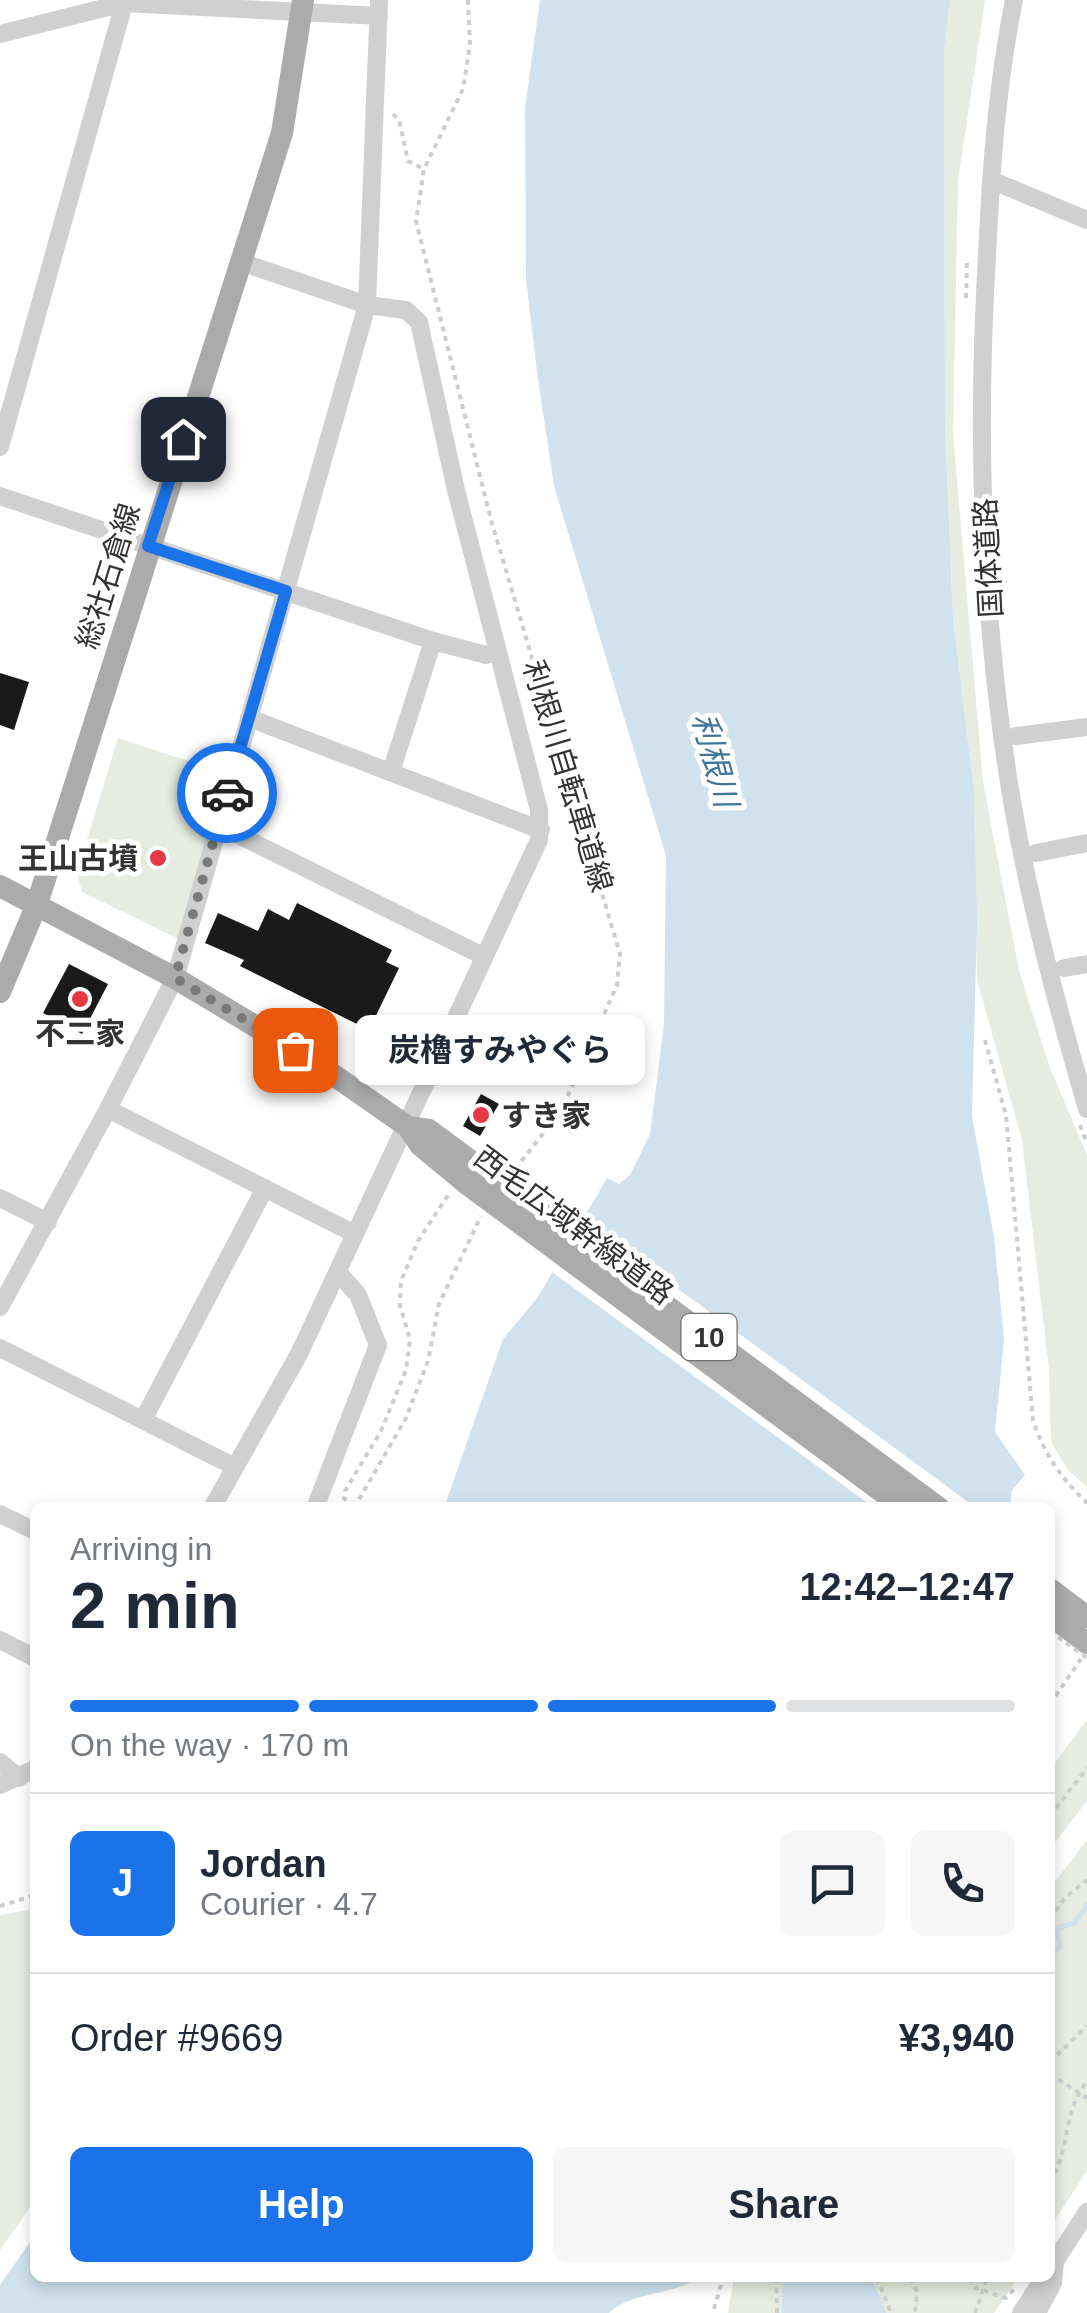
<!DOCTYPE html>
<html lang="en">
<head>
<meta charset="utf-8">
<style>
  :root { --surface:#fff; --page:#f6f6f7; --text:#1f2937; --muted:#747a83; --line:#e0e1e3; --accent:#1a73e8 }
  body { margin:0; font-family:Arial,"Noto Sans JP",sans-serif; background:var(--page); color:var(--text); height:100vh; display:flex; flex-direction:column; font-size:38px; white-space:nowrap }
  * { box-sizing:border-box; margin:0 }
  p { font-size:32px; color:var(--muted) }
  .icon { flex:none; width:55px; height:55px; fill:none; stroke:currentColor; stroke-width:2; stroke-linecap:round; stroke-linejoin:round }
  .map { position:relative; flex:1; overflow:hidden }
  .details { position:absolute; left:30px; top:1502px; width:1025px; height:780px; display:flex; flex-direction:column; background:var(--surface); border-radius:15px; box-shadow:0 5px 15px #0003 }
  .details>* { flex:none }
  .pin { position:absolute; display:grid; place-items:center; width:85px; height:85px; color:#fff; margin:-42px; border-radius:20px; box-shadow:0 5px 15px #0006 }
  .courier { position:absolute; display:grid; place-items:center; width:100px; height:100px; margin:-50px; border:8px solid #1a73e8; border-radius:50%; background:#fff; color:#222; box-shadow:0 2px 12px #0007 }
  .bubble { position:absolute; height:70px; border-radius:15px; background:var(--surface); box-shadow:0 5px 15px #0003; font-size:32px; font-weight:700; line-height:70px; text-align:center }
  .overview em { font-style:normal; font-weight:700 }
  .overview div { display:flex; flex-direction:column-reverse }
  .overview { display:flex; align-items:center; justify-content:space-between; height:170px; padding:0 40px }
  h1 { font-size:65px; font-weight:700; line-height:75px }
  .bar { display:grid; grid-template-columns:repeat(4,1fr); gap:15px 10px; align-content:center; height:120px; padding:0 40px }
  .bar i { height:12px; border-radius:8px; background:var(--line) }
  .bar .active { background:var(--accent) }
  .bar p { grid-column:span 4 }
  .line { display:flex; align-items:center; gap:25px; padding:0 40px; border-top:2px solid var(--line) }
  .line div { flex:1 }
  .round { display:grid; place-items:center; flex:none; width:105px; height:105px; border-radius:15px; background:var(--page) }
  .primary-button { display:flex; gap:20px; margin-top:auto; padding:20px 40px }
  .primary-button a { flex:1; height:115px; border-radius:15px; background:var(--accent); color:#fff; font-size:40px; font-weight:700; line-height:115px; text-align:center }
  .primary-button a+a { background:var(--page); color:var(--text) }
  .map>svg:first-child { display:block }
  .green { fill:#e6ecdf }
  .water { fill:#cfe2ee }
  .pier { fill:#fff }
  .lines { fill:none; stroke-linecap:round; stroke-linejoin:round }
  .stream { stroke:#cfe2ee; stroke-width:5 }
  .building { fill:#1a1a1a }
  .path { stroke:#cdcdcd; stroke-width:4; stroke-dasharray:5 5; stroke-linecap:butt }
  .minor { stroke:#d0d0d0; stroke-width:18 }
  .major { stroke:#ababab; stroke-width:22 }
  .path-bridge { stroke:#cdcdcd; stroke-width:4; stroke-dasharray:5 5; stroke-linecap:butt }
  .major-bridge { stroke:#ababab; stroke-width:22 }
  .done { stroke:#7a7a7a; stroke-width:10; stroke-dasharray:0 18 }
  .route { stroke:#1a73e8; stroke-width:12 }
  .poi-dot { fill:#e63946; stroke:#fff; stroke-width:4 }
  .labels { text-anchor:middle; dominant-baseline:central; stroke-width:10; stroke-linejoin:round; paint-order:stroke }
  .shield { fill:#fff; stroke:#707070; stroke-width:2.5 }
  .shield-label { font-size:28px; font-weight:bold; fill:#333 }
  .street-label { font-size:30px; fill:#333; stroke:#fff }
  .poi-label { font-size:30px; font-weight:bold; fill:#333; stroke:#fff; text-anchor:end }
  .water-label { font-size:32px; font-style:italic; fill:#3f7597; stroke:#fff }
</style>
</head>
<body>
<div class="map">
<svg width="1087" height="2313" viewBox="0 0 1087 2313">
  <rect width="100%" height="100%" fill="#fff"/>
  <!-- green -->
  <path class="green" d="M950 0H985L958 181 953 433 983 782 1019 971 1050 1068 1087 1155V1487L1068 1470 1051 1442 1049 1370 1022 1140 977 980 974 791 953 618 945 424 944 50Z
    M118 738 225 773 179 939 82 892 77 873Z
    M1087 1720V1801L1050 1849V1769Z
    M1087 1840V2171L1050 2227V1888Z
    M35 1909V2200L0 2250V1915Z
    M734 2278H1018L994 2313H728Z"/>
  <!-- water -->
  <path class="water" d="M540 0H950L944 50 945 424 953 618 974 791 977 923 972 1116 994 1237 1004 1339 995 1432 1025 1475 1012 1490 1010 1507 444 1508 503 1339 538 1297 607 1178 619 1184 630 1175 650 1134 664 1024 666 856 554 486 537 372 526 279 525 108Z
    M35 2235V2278H698C670 2296 631 2292 609 2313H0V2285Z
    M783 2278H871L887 2313H782Z"/>
  <!-- pier -->
  <path class="pier" d="M579 1216 975 1507H873L548 1269Z"/>
  <g class="lines">
    <!-- stream -->
    <path class="stream" d="M1050 1955 1060 1947 1057 1928 1075 1923 1087 1905"/>
  </g>
  <!-- building -->
  <path class="building" d="M0 673 29 682 14 730 0 725Z
    M297 903 392 950 386 962 399 968 369 1030 240 966 244 960 205 943 218 913 258 931 268 909 289 920Z
    M69 964 108 984 82 1034 43 1013Z
    M481 1094 499 1104 480 1136 463 1126Z"/>
  <g class="lines">
    <!-- path -->
    <path class="path" d="M468 0 470 45 463 89 424 169 416 221 491 520 620 954 617 985 561 1111 516 1168
      M393 114 399 120 408 161 424 169
      M966 298 967 263
      M985 1040 1006 1115 1033 1420C1044 1454 1061 1478 1087 1503
      M1080 1125 1087 1144
      M353 1508 344 1498 345 1491 381 1431 406 1370 410 1340 400 1305 401 1281 418 1241 450 1192
      M354 1508 406 1418 428 1361 439 1304 481 1216
      M1050 1704 1081 1659
      M1050 1816 1087 1768
      M0 1906 35 1895
      M1050 1919 1064 1899 1087 1880
      M1050 2062 1087 2026
      M1050 2074 1087 2098
      M1050 2182C1071 2150 1062 2111 1087 2082
      M776 2278 777 2313
      M877 2278 891 2313
      M911 2278 917 2292 915 2313
      M970 2278 975 2288 1006 2298 1016 2287
      M714 2309 723 2278
      M975 2313 987 2278"/>
    <!-- minor -->
    <path class="minor" d="M1014 0C997 84 991 170 987 256 976 439 982 626 1013 807 1031 909 1058 1009 1087 1109
      M0 34 124 3 379 16
      M991 180 1087 220
      M0 447 125 0
      M0 496 433 641 486 655 497 651
      M249 718 541 830
      M1016 736 1087 727
      M391 772 433 641
      M218 825 483 956
      M1036 853 1087 843
      M1064 968 1087 964
      M108 1109 353 1233
      M0 1198 48 1222
      M0 1307 108 1109 175 978 183 951 367 305 379 0
      M0 1348 235 1467
      M143 1420 265 1188
      M212 1508 299 1354 539 840V810L456 490 419 322 406 310 367 305 241 262
      M315 1508 378 1345 358 1295 338 1272
      M0 1514 35 1531
      M0 1640 35 1658
      M0 1762 19 1778
      M0 1785 35 1769
      M1050 2269 1087 2212
      M1021 2313 1041 2282
      M1037 2313 1053 2283 1055 2261"/>
    <!-- major -->
    <path class="major" d="M0 886 175 978 315 1062 408 1127 420 1145 467 1184
      M0 992 37 904 282 133 303 0
      M408 1127 429 1130 479 1167
      M1050 1589 1087 1617
      M1050 1615 1087 1643"/>
    <!-- path-bridge -->
    <path class="path-bridge" d="M1050 1631 1087 1658"/>
    <!-- major-bridge -->
    <path class="major-bridge" d="M479 1167 939 1508
      M467 1184 904 1508"/>
  </g>
  <g class="lines">
    <!-- done -->
    <path class="done" d="M227 793 175 978 295 1050"/>
    <!-- route -->
    <path class="route" d="M183 439 148 546 286 591 227 793"/>
  </g>
  <!-- markers -->
  <g class="poi-dot">
    <circle cx="158" cy="858" r="10"/>
    <circle cx="80" cy="999" r="10"/>
    <circle cx="481" cy="1115" r="10"/>
  </g>
  <g class="labels">
    <!-- shield labels -->
    <rect class="shield" x="681.5" y="1314" width="55" height="46" rx="8"/>
    <g class="shield-label">
      <text x="709" y="1337">10</text>
    </g>
    <!-- street labels -->
    <g class="street-label">
      <text transform="translate(988 558) rotate(-93)">国体道路</text>
      <text transform="translate(108 576) rotate(-73)">総社石倉線</text>
      <text transform="translate(568 776) rotate(73)">利根川自転車道線</text>
      <text transform="translate(574 1225) rotate(37)">西毛広域幹線道路</text>
    </g>
    <!-- poi labels -->
    <g class="poi-label">
      <text x="138" y="858">王山古墳</text>
      <text x="80" y="1033" text-anchor="middle">不二家</text>
      <text x="501" y="1115" text-anchor="start">すき家</text>
    </g>
    <!-- water labels -->
    <g class="water-label">
      <text transform="translate(715 760) rotate(75)">利根川</text>
    </g>
  </g>
</svg>
<div class="pin" style="left:295px;top:1050px;background:#ea580c"><svg class="icon" aria-label="bag" viewBox="0 0 24 24"><path d="M5 8h14l-1 12H6zM9 8a3 3 0 0 1 6 0"/></svg></div>
<div class="pin" style="left:183px;top:439px;background:#1f2937"><svg class="icon" aria-label="home" viewBox="0 0 24 24"><path d="M3 11l9-7 9 7M6 9v11h12V9"/></svg></div>
<div class="courier" style="left:227px;top:793px"><svg class="icon" aria-label="car" viewBox="0 0 24 24"><path d="M5 17H2v-5l4-1 3-4h7l3 4 3 1v5h-3M9 17h6M6 11h13"/><circle cx="7" cy="17" r="2"/><circle cx="17" cy="17" r="2"/></svg></div>
<div class="bubble" style="left:355px;top:1015px;width:290px">炭櫓すみやぐら</div>
<section class="details">
<div class="overview"><div><h1>2 min</h1><p>Arriving in</p></div><em>12:42–12:47</em></div>
<div class="bar"><i class="active"></i><i class="active"></i><i class="active"></i><i></i><p>On the way · 170 m</p></div>
<div class="line" style="height:180px"><b class="round" style="background:var(--accent);color:#fff">J</b><div><b>Jordan</b><p>Courier · 4.7</p></div><a class="round"><svg class="icon" aria-label="chat" viewBox="0 0 24 24"><path d="M4 5h16v11H9l-5 4z"/></svg></a><a class="round"><svg class="icon" aria-label="phone" viewBox="0 0 24 24"><path d="M5 4h4l2 5-3 2q2 4 5 5l2-3 5 2v4C11 20 4 13 5 4z"/></svg></a></div>
<div class="line" style="height:130px"><div>Order #9669</div><b>¥3,940</b></div>
<div class="primary-button"><a>Help</a><a>Share</a></div>
</section>
</div>
</body>
</html>
